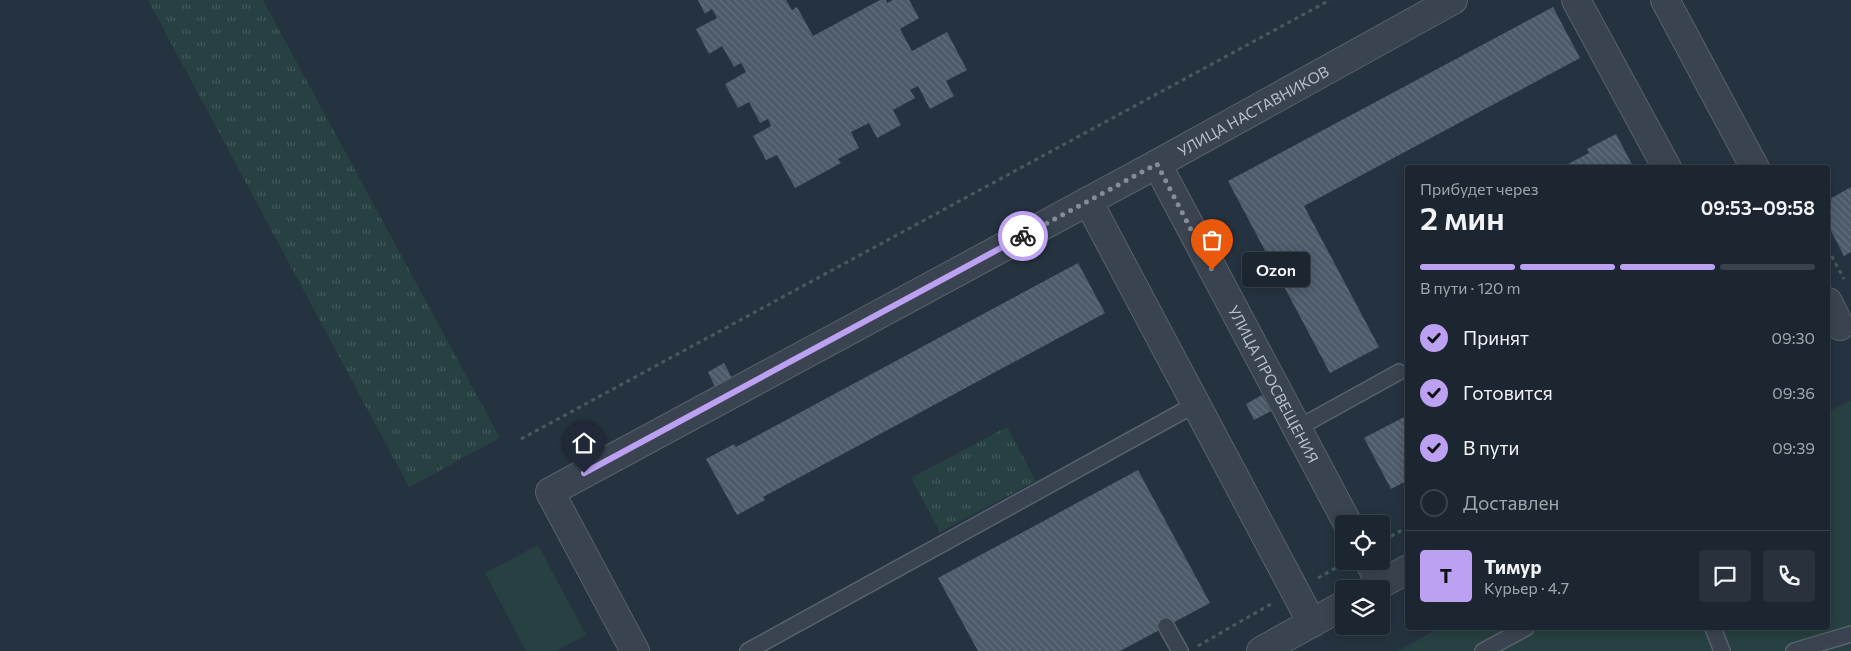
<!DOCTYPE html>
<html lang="ru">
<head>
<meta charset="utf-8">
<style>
  :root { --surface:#1c2630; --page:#29323c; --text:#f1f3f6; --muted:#a0a5ab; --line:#3a434c; --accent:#bca0f2 }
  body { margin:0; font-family:Commissioner,sans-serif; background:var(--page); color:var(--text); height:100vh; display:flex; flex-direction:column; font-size:19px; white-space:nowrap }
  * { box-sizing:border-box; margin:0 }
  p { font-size:16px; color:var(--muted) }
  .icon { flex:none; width:28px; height:28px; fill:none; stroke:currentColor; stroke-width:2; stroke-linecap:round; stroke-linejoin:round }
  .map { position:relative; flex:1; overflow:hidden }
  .panel { position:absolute; left:1405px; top:165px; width:425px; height:465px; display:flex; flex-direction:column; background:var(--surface); border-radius:5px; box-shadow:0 2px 12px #0003,0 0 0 1px var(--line) }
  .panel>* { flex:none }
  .fabs { position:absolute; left:1335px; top:515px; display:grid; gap:10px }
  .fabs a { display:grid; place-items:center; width:55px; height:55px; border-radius:5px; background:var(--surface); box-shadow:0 2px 12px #0003,0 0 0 1px var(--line); font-size:25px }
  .pin { position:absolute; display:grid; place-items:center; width:42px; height:42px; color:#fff; margin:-51px -21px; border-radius:50% 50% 50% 0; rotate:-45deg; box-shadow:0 0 5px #0007 }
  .pin .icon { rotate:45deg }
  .courier { position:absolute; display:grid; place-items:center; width:50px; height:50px; margin:-25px; border:4px solid #bca0f2; border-radius:50%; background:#fff; color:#222; box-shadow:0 1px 6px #0007 }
  .bubble { position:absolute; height:35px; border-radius:5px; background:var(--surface); box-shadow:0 2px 12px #0003,0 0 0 1px var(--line); font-size:16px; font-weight:600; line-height:35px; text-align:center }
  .overview em { font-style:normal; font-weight:600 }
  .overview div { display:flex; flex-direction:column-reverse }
  .overview { display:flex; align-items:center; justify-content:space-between; height:85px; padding:0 15px }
  h1 { font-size:32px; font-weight:600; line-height:38px }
  .bar { display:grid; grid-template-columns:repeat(4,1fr); gap:8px 5px; align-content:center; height:60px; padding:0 15px }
  .bar i { height:6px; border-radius:4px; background:var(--line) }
  .bar .active { background:var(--accent) }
  .bar p { grid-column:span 4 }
  .line { display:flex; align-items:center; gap:12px; padding:0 15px; border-top:1px solid var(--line) }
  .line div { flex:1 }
  .round { display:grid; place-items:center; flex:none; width:52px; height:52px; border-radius:5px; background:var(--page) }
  ol { padding:0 15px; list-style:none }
  li { display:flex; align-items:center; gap:15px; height:55px }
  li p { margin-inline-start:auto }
  li .icon { padding:5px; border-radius:50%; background:var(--accent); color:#111; stroke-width:4 }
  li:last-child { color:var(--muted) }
  li i { width:28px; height:28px; border:2px solid var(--line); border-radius:50% }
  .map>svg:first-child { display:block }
  .grass { fill:url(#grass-tufts) }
  .garden { fill:#274041 }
  .building { fill:url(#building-back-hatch) }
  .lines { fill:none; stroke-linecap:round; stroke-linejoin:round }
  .lane-casing { stroke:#57626d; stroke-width:18 }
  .street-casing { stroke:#57626d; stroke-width:30 }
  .path { stroke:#465c5e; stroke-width:3; stroke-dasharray:4 4; stroke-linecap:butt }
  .lane { stroke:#3a4450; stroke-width:15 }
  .street { stroke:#3a4450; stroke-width:28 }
  .done { stroke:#838e9a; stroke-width:5; stroke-dasharray:0 9 }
  .route { stroke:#bca0f2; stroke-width:6 }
  .labels { text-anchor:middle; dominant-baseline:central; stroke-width:5; stroke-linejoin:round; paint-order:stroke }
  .street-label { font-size:15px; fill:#b6bfca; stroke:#1e2935 }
</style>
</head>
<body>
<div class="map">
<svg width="1851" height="651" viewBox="0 0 1851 651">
  <defs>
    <pattern id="grass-tufts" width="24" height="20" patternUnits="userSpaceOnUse" patternTransform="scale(1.25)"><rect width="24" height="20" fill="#274041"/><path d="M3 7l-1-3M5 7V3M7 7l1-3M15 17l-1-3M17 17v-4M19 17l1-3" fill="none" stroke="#445a5b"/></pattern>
    <pattern id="building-back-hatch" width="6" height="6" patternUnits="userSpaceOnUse" patternTransform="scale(1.25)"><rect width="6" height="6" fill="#4c5a69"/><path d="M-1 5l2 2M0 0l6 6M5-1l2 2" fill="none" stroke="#64707d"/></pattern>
  </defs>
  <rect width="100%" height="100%" fill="#253340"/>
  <!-- grass -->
  <path class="grass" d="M148 0H263L500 438 409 487Z
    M1007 427 1036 481 940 532 911 478Z"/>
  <!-- garden -->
  <path class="garden" d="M1851 400V651H1398L1439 628H1828V412Z
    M538 545 586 635 556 651H526L485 573Z"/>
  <!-- building -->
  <path class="building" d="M698 0H786L792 10 797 7 813 36 880 0H886L887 3 893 0H909L919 18 900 29 912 51 947 32 967 70 946 81 954 96 930 109 918 86 910 90 915 98 893 110 901 125 877 138 869 123 851 132 859 148 838 159 841 163 795 188 777 155 766 160 753 136 771 126 768 119 760 123 749 102 738 108 725 84 746 72 741 63 734 67 722 46 709 54 696 29 717 18 712 9 705 14Z
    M1553 7 1580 58 1304 206 1379 347 1330 373 1228 181Z
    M1616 134 1634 168H1568L1566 165 1589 153 1587 149Z
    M1851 187V252L1844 256 1828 225V200Z
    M1078 263 1105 313 763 497 765 500 737 515 706 459 734 444 736 447Z
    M724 363 733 380 716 389 708 372Z
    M1262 395 1271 411 1254 420 1246 404Z
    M1408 415V480L1391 489 1364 438Z
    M1138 470 1210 603 1120 651H978L938 578Z"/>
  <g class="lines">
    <defs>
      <path id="lane" d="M1296 429 1399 372
        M1166 626 1180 651
        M1713 628 1722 651
        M748 651 1196 404
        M1483 651 1526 628
        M1794 651 1851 634"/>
      <g id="street">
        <path d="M1576 0 1667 168"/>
        <path d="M1665 0 1755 168"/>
        <path id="s1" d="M1157 164 1348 524"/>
        <path d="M1088 201 1312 623"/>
        <path d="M1828 302 1840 326"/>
        <path d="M1369 561 1381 584"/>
        <path d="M1372 589 1408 569"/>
        <path id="s2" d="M635 651 550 492 1157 164 1453 0"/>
        <path d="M1261 651 1344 605"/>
      </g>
    </defs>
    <!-- lane casing -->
    <use href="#lane" class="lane-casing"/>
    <!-- street casing -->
    <use href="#street" class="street-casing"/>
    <!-- path -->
    <path class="path" d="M1828 249 1844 279
      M521 439 1330 0
      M1381 530 1386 539
      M1384 540 1408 527
      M1318 578 1343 564
      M1198 646 1271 604"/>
    <!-- lane -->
    <use href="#lane" class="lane"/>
    <!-- street -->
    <use href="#street" class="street"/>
  </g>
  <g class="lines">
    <!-- done -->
    <path class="done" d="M1023 236 1157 164 1212 270"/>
    <!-- route -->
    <path class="route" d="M584 473 1023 236"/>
  </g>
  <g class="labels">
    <!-- street labels -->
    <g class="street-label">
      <text stroke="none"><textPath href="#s2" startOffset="980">УЛИЦА НАСТАВНИКОВ</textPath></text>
      <text stroke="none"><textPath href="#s1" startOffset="249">УЛИЦА ПРОСВЕЩЕНИЯ</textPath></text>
    </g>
  </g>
</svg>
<div class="fabs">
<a><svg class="icon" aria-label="locate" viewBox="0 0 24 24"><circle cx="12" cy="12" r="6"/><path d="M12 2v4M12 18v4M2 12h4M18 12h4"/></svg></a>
<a><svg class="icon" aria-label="layers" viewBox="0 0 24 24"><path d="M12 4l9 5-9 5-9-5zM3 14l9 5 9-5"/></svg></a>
</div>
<div class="pin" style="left:1212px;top:270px;background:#ea580c"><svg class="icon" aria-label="bag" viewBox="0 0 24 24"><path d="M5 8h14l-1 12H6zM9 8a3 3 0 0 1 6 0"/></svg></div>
<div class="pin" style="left:584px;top:473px;background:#1f2937"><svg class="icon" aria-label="home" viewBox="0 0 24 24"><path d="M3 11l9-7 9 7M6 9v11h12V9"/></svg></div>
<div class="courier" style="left:1023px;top:236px"><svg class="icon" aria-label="bike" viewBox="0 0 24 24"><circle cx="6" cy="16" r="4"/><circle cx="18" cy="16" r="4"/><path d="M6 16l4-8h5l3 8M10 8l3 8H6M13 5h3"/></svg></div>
<div class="bubble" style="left:1242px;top:252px;width:68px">Ozon</div>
<section class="panel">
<div class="overview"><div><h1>2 мин</h1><p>Прибудет через</p></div><em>09:53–09:58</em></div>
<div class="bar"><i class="active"></i><i class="active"></i><i class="active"></i><i></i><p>В пути · 120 m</p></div>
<ol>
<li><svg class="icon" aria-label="check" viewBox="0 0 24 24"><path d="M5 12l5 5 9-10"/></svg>Принят<p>09:30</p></li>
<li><svg class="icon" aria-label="check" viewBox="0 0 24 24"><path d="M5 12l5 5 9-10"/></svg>Готовится<p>09:36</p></li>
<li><svg class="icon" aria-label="check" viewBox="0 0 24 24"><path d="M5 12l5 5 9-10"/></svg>В пути<p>09:39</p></li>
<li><i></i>Доставлен</li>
</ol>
<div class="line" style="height:90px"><b class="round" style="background:var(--accent);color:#111">Т</b><div><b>Тимур</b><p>Курьер · 4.7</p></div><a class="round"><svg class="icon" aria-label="chat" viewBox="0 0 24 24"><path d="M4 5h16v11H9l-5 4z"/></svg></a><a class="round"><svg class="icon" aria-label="phone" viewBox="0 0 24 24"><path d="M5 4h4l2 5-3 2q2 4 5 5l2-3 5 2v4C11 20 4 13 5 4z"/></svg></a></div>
</section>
</div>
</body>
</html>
